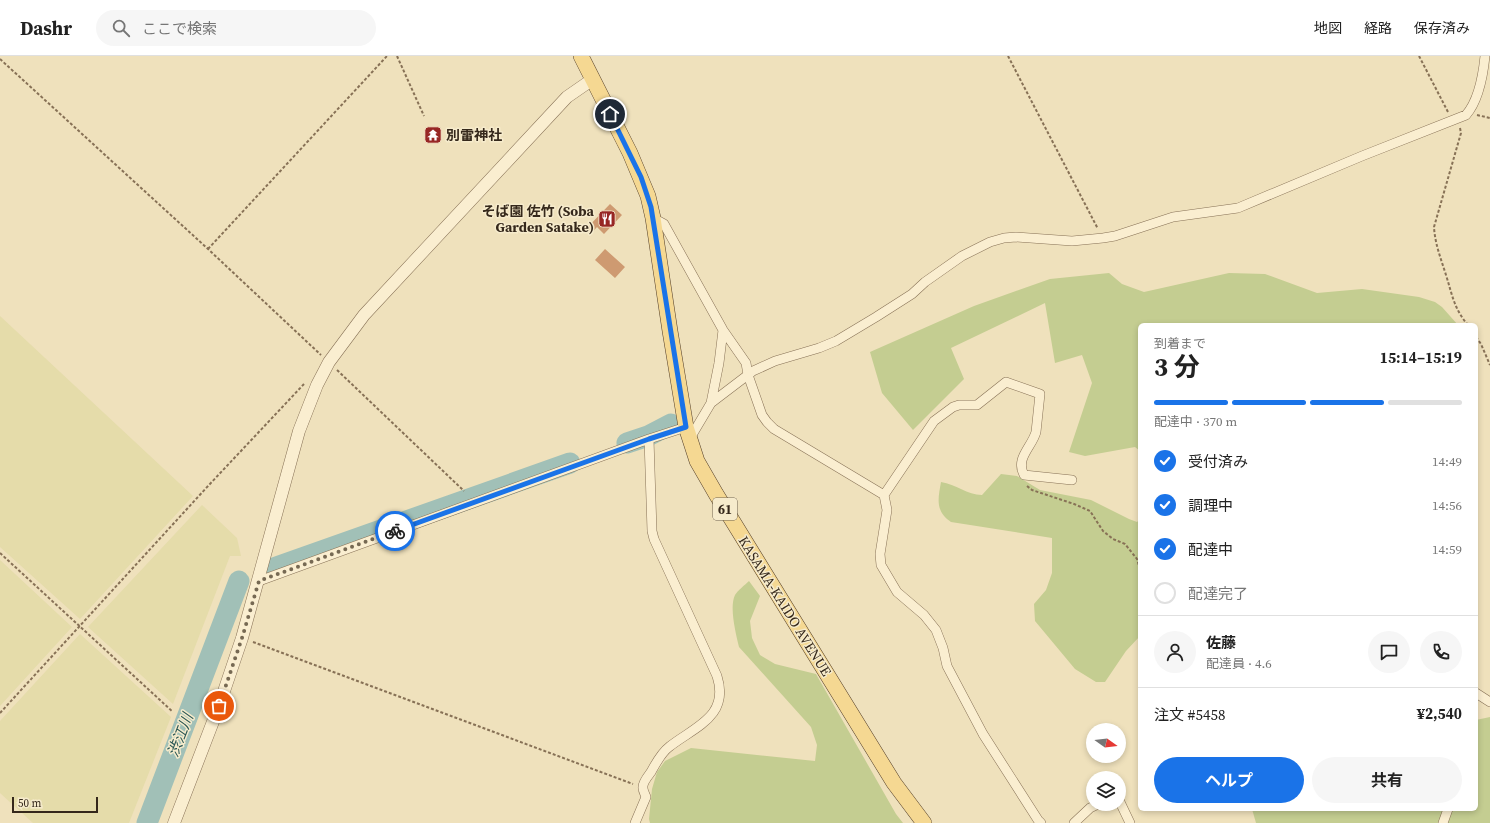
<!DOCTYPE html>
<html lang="ja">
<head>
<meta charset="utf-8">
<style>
  :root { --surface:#fff; --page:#f6f6f6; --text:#222; --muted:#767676; --line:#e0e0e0; --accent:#1a73e8 }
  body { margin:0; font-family:"Source Serif 4","Noto Sans JP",serif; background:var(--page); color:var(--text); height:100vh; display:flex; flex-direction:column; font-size:15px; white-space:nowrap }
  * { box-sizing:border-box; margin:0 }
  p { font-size:13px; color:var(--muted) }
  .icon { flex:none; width:22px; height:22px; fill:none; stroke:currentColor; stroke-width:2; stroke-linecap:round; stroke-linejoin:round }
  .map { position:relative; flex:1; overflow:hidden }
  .drawer { position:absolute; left:1138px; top:267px; width:340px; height:488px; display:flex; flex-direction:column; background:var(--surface); border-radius:6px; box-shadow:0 2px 6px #0003 }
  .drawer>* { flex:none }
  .needle { width:26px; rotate:104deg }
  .fabs { position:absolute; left:1086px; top:667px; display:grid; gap:8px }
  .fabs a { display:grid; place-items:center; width:40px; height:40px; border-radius:50%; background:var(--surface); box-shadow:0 2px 6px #0003; font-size:20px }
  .scale { position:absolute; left:12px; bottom:10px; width:86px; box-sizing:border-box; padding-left:4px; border:2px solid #35281b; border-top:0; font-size:11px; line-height:14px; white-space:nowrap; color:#35281b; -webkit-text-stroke:3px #f6ebcc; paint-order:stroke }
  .pin { position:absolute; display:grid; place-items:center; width:34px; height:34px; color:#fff; margin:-17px; border:2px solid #fff; border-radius:50%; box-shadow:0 1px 4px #0007 }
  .courier { position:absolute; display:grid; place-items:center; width:40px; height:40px; margin:-20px; border:3px solid #1a73e8; border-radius:50%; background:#fff; color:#222; box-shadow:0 1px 5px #0007 }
  .overview em { font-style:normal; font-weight:700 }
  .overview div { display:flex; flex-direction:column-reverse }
  .overview { display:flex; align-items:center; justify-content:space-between; height:68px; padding:0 16px }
  h1 { font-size:26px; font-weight:700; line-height:30px }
  .bar { display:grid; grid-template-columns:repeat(4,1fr); gap:6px 4px; align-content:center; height:48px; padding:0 16px }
  .bar i { height:5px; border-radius:3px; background:var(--line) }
  .bar .active { background:var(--accent) }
  .bar p { grid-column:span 4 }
  .line { display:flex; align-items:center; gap:10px; padding:0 16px; border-top:1px solid var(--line) }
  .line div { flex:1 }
  .round { display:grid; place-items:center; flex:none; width:42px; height:42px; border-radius:21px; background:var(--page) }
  ol { padding:0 16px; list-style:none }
  li { display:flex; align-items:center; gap:12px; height:44px }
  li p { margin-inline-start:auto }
  li .icon { padding:4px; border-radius:50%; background:var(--accent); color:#fff; stroke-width:4 }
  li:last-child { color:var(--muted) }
  li i { width:22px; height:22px; border:2px solid var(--line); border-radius:50% }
  .action { display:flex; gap:8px; margin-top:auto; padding:8px 16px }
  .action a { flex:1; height:46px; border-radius:24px; background:var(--accent); color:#fff; font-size:16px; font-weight:700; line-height:46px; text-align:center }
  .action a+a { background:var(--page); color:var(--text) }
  header { display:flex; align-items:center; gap:24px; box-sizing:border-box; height:56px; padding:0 20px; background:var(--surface); border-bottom:1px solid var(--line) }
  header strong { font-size:19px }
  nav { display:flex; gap:22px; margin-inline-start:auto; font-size:14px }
  .search { width:280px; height:36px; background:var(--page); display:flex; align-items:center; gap:10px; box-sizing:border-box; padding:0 14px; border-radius:22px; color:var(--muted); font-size:15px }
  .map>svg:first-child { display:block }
  .farmland { fill:#e5dcaa }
  .green { fill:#c4cd91 }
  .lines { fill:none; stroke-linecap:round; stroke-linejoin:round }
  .river { stroke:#a1c0b7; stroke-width:21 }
  .building { fill:#ce9a71 }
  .minor-casing { stroke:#877156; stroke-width:10 }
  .tertiary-casing { stroke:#877156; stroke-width:13 }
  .primary-casing { stroke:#543f2a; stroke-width:16 }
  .path { stroke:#877156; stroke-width:2; stroke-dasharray:3 2; stroke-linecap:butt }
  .minor { stroke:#faeed0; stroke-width:9 }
  .tertiary { stroke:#faeed0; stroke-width:12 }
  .primary { stroke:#f5d892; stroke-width:15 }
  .done { stroke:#766953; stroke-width:4; stroke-dasharray:0 7.2 }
  .route { stroke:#1a73e8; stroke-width:5 }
  .labels { text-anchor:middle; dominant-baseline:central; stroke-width:3; stroke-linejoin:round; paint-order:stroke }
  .shield { fill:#f6ebcc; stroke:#6f6250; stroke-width:1 }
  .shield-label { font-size:13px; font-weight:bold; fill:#35281b }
  .poi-label { font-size:14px; font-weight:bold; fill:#35281b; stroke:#f6ebcc; text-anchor:start }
  .street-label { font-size:14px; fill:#35281b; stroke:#f6ebcc }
  .water-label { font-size:15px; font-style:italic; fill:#295654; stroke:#f6ebcc }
</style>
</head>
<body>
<header>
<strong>Dashr</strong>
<div class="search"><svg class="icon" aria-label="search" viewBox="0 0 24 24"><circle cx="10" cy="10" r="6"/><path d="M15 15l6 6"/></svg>ここで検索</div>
<nav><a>地図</a><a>経路</a><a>保存済み</a></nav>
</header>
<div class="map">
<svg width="1490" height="767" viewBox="0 0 1490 767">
  <rect width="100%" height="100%" fill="#efe1bc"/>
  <!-- farmland -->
  <path class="farmland" d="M0 260 193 440 80 563 0 491Z
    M202 449 237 482 241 500H230L173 648 88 571Z
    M0 504 72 571 0 650Z
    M80 578 171 661 129 767H33L0 737V665Z"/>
  <!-- green -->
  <path class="green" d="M1109 217 1122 228 1144 236 1229 217 1265 218 1317 237 1362 233 1419 241 1435 246 1442 251 1458 269H1140V395L1135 391 1085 400 1069 396 1092 327 1082 299 1055 307 1045 247 951 292 964 323 913 374 882 337 870 296 974 250 1050 223Z
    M1001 418 1017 420 1040 434 1091 444 1129 463 1137 466 1140 463V580L1126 595 1105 626H1096L1075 613 1035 565 1034 548 1046 534 1052 517V482L951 466C935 455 938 443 941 426 956 428 967 439 982 439Z
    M749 525 760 540 750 565 752 582 760 599 775 608 816 618 896 758 903 767H650L649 763 652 733 657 716 665 705 691 692 815 705 817 689 811 671 739 591C736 578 729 551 735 539 738 534 745 529 749 525Z
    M1490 661V767H1256L1252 753H1476V664Z"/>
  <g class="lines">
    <!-- river -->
    <path class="river" d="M627 387 648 380 671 368
      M271 513 570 407
      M147 767 239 525"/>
  </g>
  <!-- building -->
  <path class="building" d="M610 148 622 159 604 178 597 171 590 179 585 174Z
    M605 193 625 211 615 222 595 204Z"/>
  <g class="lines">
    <defs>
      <path id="minor" d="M653 162 664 168 723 274 746 307 748 319 762 359 767 366 774 373 884 439 887 454 880 498 881 509 897 536 924 559 936 574 943 592 947 610 983 678 1038 764 1041 767
        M711 347 719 307 723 274
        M689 384 711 347 753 315 775 305 819 292 836 285 876 261 912 238 925 226 962 200 990 186 1004 182 1016 181 1072 185 1103 182 1115 180 1173 161 1238 152 1362 100 1466 59C1479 44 1483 20 1485 0
        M884 439 934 365 953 351 959 349H977L1006 326 1040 338 1036 376C1032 391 1015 402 1024 419L1072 424
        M259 525 649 383 686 371
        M1476 637 1490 646
        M1119 744 1130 767
        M635 767 646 741C645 738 643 735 643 732 642 727 648 720 651 716 656 707 661 697 669 691 694 671 730 661 717 620L654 483 652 475 649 383
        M1074 767 1090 752 1098 748
        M1443 767 1448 753"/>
      <path id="tertiary" d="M174 767 219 650 242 582 299 375 317 329 329 306 364 259 567 41 593 23"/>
      <path id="primary" d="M581 0 630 97 648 140 653 162 670 275 686 371 697 405 716 438 894 727 924 767"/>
    </defs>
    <!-- minor casing -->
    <use href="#minor" class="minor-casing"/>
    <!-- tertiary casing -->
    <use href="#tertiary" class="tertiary-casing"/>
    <!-- primary casing -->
    <use href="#primary" class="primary-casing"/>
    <!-- path -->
    <path class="path" d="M397 0 424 60
      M1008 0 1098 173
      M1419 0 1448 56
      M0 3 208 193 321 299
      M1477 59 1490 62
      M1460 72 1461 77 1434 171C1435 188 1441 203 1446 219 1452 238 1454 253 1468 269
      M208 193 387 0
      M1476 281 1481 288 1490 309
      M337 314 464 435
      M1027 430 1032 434 1074 448 1090 455 1103 475 1113 483 1125 488 1137 503 1140 513
      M0 497 173 656
      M253 586 633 728
      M0 657 208 430 304 328"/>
    <!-- minor -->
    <use href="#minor" class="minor"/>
    <!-- tertiary -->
    <use href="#tertiary" class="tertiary"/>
    <!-- primary -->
    <use href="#primary" class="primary"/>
  </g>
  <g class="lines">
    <!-- done -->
    <path class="done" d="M219 650 242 582 259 525 395 475"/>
    <!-- route -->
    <path class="route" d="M395 475 649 383 686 371 651 151 641 121 610 58"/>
  </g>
  <!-- icons -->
  <defs>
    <symbol id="temple-square" viewBox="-11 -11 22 22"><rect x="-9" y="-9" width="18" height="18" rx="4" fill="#972624" stroke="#f6ebcc"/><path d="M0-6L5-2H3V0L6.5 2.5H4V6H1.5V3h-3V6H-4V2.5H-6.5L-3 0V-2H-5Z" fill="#fff"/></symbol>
    <symbol id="restaurant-square" viewBox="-11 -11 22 22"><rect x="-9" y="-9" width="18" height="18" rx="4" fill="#972624" stroke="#f6ebcc"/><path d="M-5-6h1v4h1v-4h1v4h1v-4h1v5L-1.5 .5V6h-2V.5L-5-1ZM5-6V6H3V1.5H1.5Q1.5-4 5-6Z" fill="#fff"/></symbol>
  </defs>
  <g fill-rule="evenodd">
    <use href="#temple-square" x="423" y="69" width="20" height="20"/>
    <use href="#restaurant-square" x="597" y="153" width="20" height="20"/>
  </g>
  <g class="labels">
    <!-- shield labels -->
    <rect class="shield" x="713" y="442" width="24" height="22" rx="3"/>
    <g class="shield-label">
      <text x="725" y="453">61</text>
    </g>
    <!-- poi labels -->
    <g class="poi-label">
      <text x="446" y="79">別雷神社</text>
      <text x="594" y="155" text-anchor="end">そば園 佐竹 (Soba<tspan x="594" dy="16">Garden Satake)</tspan></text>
    </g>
    <!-- street labels -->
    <g class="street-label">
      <text transform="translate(785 550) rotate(58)">KASAMA-KAIDO AVENUE</text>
    </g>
    <!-- water labels -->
    <g class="water-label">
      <text transform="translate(180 679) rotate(-69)">渋江川</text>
    </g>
  </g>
</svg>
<div class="fabs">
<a><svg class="needle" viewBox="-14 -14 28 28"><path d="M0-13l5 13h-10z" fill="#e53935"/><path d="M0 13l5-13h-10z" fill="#767676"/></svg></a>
<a><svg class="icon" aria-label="layers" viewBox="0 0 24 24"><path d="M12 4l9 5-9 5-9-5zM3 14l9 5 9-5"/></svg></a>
</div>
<div class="scale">50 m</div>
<div class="pin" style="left:219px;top:650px;background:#ea580c"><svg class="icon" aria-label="bag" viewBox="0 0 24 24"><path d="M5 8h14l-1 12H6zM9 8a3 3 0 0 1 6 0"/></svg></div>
<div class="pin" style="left:610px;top:58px;background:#1f2937"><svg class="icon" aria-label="home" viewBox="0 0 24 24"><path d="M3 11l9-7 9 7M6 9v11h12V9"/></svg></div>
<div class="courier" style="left:395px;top:475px"><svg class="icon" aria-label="bike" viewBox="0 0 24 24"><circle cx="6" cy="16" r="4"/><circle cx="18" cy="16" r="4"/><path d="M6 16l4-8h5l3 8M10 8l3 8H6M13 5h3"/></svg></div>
<section class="drawer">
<div class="overview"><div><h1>3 分</h1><p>到着まで</p></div><em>15:14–15:19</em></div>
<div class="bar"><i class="active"></i><i class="active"></i><i class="active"></i><i></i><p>配達中 · 370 m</p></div>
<ol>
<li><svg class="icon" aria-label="check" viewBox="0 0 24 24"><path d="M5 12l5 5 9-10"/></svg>受付済み<p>14:49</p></li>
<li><svg class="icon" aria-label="check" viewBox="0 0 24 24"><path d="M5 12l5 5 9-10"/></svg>調理中<p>14:56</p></li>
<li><svg class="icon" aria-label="check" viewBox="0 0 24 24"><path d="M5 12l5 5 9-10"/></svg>配達中<p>14:59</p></li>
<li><i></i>配達完了</li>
</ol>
<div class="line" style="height:72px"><a class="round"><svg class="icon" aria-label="person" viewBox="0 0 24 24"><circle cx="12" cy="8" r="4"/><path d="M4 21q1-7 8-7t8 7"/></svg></a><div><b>佐藤</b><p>配達員 · 4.6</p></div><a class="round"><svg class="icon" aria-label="chat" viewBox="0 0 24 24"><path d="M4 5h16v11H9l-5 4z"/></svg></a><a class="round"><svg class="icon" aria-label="phone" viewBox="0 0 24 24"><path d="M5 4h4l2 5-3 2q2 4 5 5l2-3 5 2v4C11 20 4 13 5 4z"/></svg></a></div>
<div class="line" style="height:52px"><div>注文 #5458</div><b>¥2,540</b></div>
<div class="action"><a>ヘルプ</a><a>共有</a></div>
</section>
</div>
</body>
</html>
